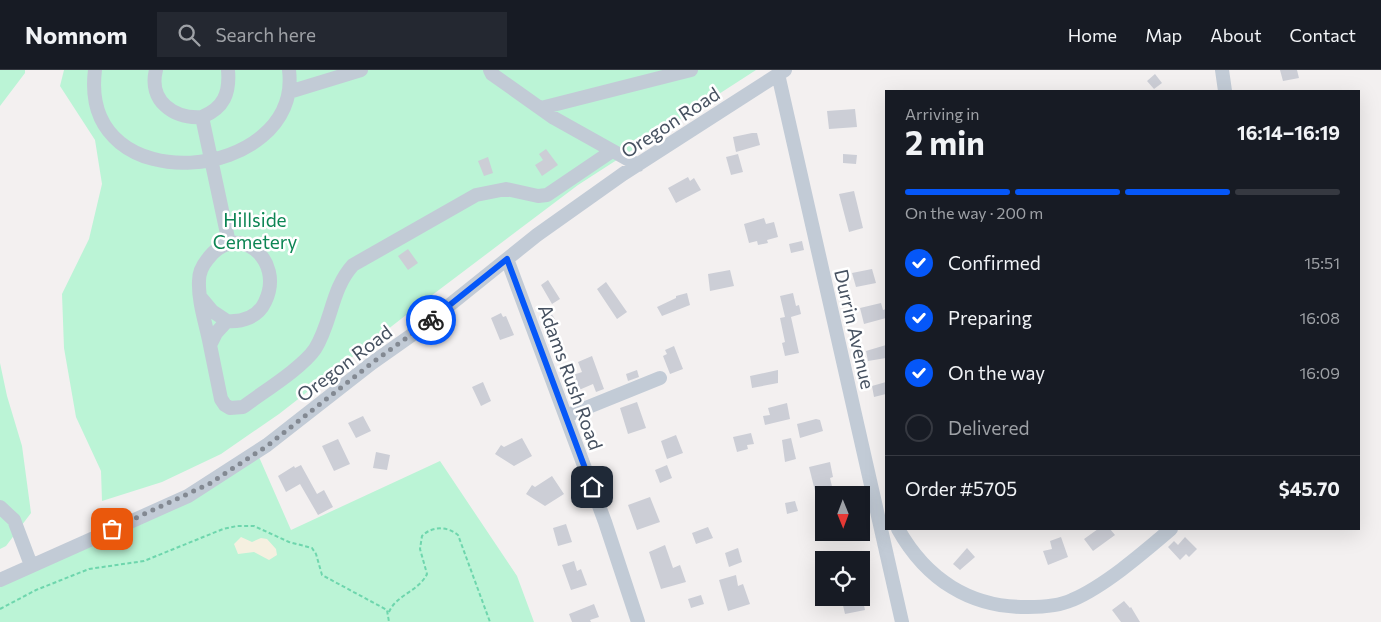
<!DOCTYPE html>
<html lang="en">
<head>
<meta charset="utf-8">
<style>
  :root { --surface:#171b24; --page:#242831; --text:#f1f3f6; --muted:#9ea1a6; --line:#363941; --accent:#0557f8 }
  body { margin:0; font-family:Commissioner,sans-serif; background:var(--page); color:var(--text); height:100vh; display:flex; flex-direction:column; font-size:19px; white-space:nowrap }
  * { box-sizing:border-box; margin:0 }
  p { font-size:16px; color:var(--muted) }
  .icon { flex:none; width:28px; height:28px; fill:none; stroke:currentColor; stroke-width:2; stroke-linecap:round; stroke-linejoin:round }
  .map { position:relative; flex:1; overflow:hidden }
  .details { position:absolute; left:885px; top:20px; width:475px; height:440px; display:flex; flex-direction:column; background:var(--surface); border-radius:0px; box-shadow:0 5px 20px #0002 }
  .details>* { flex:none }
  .needle { width:32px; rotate:179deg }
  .controls { position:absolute; left:815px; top:416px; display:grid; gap:10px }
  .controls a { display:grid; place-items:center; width:55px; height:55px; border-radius:0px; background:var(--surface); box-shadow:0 5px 20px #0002; font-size:25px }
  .pin { position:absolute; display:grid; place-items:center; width:42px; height:42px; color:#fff; margin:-21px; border-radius:10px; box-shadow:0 2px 8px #0006 }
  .courier { position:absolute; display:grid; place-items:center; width:50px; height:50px; margin:-25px; border:4px solid #0557f8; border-radius:50%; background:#fff; color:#222; box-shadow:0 1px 6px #0007 }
  .head em { font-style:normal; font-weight:700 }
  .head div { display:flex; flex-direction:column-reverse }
  .head { display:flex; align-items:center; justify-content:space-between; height:85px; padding:0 20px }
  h1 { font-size:32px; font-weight:700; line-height:38px }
  .bar { display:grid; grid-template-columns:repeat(4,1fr); gap:8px 5px; align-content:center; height:60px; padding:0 20px }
  .bar i { height:6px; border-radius:4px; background:var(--line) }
  .bar .active { background:var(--accent) }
  .bar p { grid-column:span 4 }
  .line { display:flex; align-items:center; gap:12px; padding:0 20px; border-top:1px solid var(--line) }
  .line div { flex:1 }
  ol { padding:0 20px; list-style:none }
  li { display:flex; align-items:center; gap:15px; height:55px }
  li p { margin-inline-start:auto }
  li .icon { padding:5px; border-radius:50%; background:var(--accent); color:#fff; stroke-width:4 }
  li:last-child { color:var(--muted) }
  li i { width:28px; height:28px; border:2px solid var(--line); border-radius:50% }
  header { display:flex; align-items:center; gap:30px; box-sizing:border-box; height:70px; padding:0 25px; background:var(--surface); border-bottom:1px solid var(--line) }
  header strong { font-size:24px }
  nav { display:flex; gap:28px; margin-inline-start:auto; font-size:18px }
  .search { width:350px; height:45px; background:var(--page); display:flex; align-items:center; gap:12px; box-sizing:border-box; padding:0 18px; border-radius:0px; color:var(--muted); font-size:19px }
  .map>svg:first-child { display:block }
  .green { fill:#bbf4d6 }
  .sand { fill:#f5f0e0 }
  .building { fill:#ccced6 }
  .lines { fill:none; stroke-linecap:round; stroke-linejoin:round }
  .path { stroke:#6ed6ad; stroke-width:2; stroke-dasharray:4 2.5; stroke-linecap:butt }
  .minor { stroke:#c2cbd6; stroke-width:14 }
  .done { stroke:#838992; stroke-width:5; stroke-dasharray:0 9 }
  .route { stroke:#0557f8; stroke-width:6 }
  .labels { text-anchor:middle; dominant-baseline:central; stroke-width:5; stroke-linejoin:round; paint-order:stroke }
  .street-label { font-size:19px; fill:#465160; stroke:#fff }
  .park-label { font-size:19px; fill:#0d8554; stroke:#fff }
</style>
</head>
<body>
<header>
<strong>Nomnom</strong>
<div class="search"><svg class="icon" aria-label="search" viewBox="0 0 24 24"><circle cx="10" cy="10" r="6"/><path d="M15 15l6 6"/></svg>Search here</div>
<nav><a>Home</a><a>Map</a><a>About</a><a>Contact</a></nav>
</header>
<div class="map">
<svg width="1381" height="552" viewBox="0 0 1381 552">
  <rect width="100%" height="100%" fill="#f3f0f0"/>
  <!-- green -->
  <path class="green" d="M0 0H25V3L0 36Z
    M64 0H756L578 115 419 235 279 344 221 384 162 412 102 431 101 401 76 347 64 278 62 224 89 169 102 114 95 70 60 16Z
    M0 293 7 326 22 376 31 443 6 476 0 479Z
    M259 387 291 460 440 391 517 506 534 552H0V512Z"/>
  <!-- sand -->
  <path class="sand" d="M241 467 252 472 261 468 267 469 276 479 277 485 269 490 254 482 238 484 234 474Z"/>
  <!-- building -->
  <path class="building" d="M1280 0H1297L1299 8 1283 11Z
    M1155 4 1162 13 1154 19 1147 11Z
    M855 39 857 57 829 59 827 41Z
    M752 63H757L760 75 736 82 733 67Z
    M546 79 558 95 542 106 535 95 543 90 539 84Z
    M738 84 743 102 731 105 726 87Z
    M843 84 857 85 856 94 843 93Z
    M488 87 493 103 484 106 478 91Z
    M688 107 690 111 694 108 701 120 676 133 668 118Z
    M854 121 863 158 849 162 839 124Z
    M764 148 766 154 774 152 778 167 767 170 768 173 758 175 757 171 749 173 744 154Z
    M802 171 804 180 791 183 789 174Z
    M408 179 418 193 408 200 398 186Z
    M872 199 876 213 856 217 852 203Z
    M730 200 734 216 710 221 708 204Z
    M548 210 560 229 552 234 541 215Z
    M606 212 627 242 617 249 597 219Z
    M687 223 690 235 662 246 657 237 676 228V226Z
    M793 223 796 236 799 235 801 244 791 247 799 283 785 286 782 273 785 272 780 248 785 247 780 226Z
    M881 233 883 240 886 239V248L864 254 860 238Z
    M549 240 555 249 547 255 541 246Z
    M501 243 503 247 506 246 514 265 500 270 491 248Z
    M886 275V288L868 291 866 281Z
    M674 276 683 299 670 304 663 286 667 284 665 280Z
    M592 286 604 319 596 322 593 314 579 320 573 305 582 302 578 292Z
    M637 300 639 307 628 311 626 304Z
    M778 300V313L752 318 750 306Z
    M483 312 491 331 481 336 472 317Z
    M886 312V324L874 327 872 316Z
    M637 332 646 358 628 364 620 338Z
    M787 333 790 349 765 355 763 346 770 345 768 338Z
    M363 346 371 361 356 368 348 353Z
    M816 349 820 350 823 361 800 368 797 354Z
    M751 363 754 374 747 375 748 379 737 382 733 367Z
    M676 365 683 383 667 389 661 371Z
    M522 368 532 386 514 396 495 384 501 375 504 377Z
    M791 368 796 389 785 392 782 370Z
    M338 369 350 394 334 401 322 376Z
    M376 382 390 385 387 400 373 398Z
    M830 392 833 407 830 408 834 425H816L809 397Z
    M301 395 317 424 324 420 333 437 318 445 300 414 286 422 278 406 294 396 295 398Z
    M667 395 672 408 660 413 655 400Z
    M552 406 564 424 545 436 526 424 532 415 535 417Z
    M650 427 660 452 637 460 628 435Z
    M795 431 798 441 787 444 785 433Z
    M566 454 572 472 558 476 553 458Z
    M708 457 713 468 696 474 692 463Z
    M1098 459H1110L1115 465 1093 481 1084 469Z
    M1061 467 1068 487 1048 495 1043 481 1052 479 1050 471Z
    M1185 467 1197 479 1189 487 1186 484 1180 490 1168 477 1174 471 1178 475Z
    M665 475 673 498 680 495 686 512 661 519 649 482Z
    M738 478 742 492 729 497 725 483Z
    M967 478 975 487 960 500 953 494Z
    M574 491 577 501 581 499 587 515 571 520 562 495Z
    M736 505 738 516 743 514 750 534 728 541 719 510Z
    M701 525 704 534 691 538 688 529Z
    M862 526 865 540 845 544 842 531 846 529V528Z
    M1124 531 1130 538 1131 537 1140 552H1121L1112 540Z
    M594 534 599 547 590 550 591 552H572L569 544Z"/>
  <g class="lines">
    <!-- path -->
    <path class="path" d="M0 539 36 520 89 499 144 491 223 459 237 456H254L289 472 312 478 316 484 322 505 387 540 389 552
      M389 542C396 525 419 521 427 504L420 479 422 466C432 456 447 456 458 465L490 552"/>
    <!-- minor -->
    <path class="minor" d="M95 0C78 135 303 112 289 0
      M156 0C148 31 174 49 202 47L229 173
      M490 0 492 4 554 48 638 95
      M1222 0 1225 21
      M778 4 902 552
      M289 22 361 0
      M541 38 691 0
      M202 47C224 38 230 23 228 0
      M507 189 605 452 638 552
      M202 229 212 241 227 251
      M210 275C206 254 198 232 199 211 199 203 202 196 207 190 236 149 286 189 265 232 258 247 243 252 227 251L216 263 210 275 221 329 225 335 230 338 243 337C263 322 302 298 315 279 332 252 331 219 353 195L476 125 506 119 538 126 547 125 612 81
      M566 346 660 308
      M0 437 14 450 31 495
      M898 459C926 509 970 538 1028 537 1042 537 1059 536 1072 530 1105 516 1144 482 1171 459
      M0 510 188 426 267 375 372 293 416 262 537 165 623 104 785 0"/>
  </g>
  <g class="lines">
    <!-- done -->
    <path class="done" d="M112 459 209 414 267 376 372 293 431 250"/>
    <!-- route -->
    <path class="route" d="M431 250 507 189 592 417"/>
  </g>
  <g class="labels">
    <!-- street labels -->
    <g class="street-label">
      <text transform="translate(670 52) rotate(-33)">Oregon Road</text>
      <text transform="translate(855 259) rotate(77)">Durrin Avenue</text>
      <text transform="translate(344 293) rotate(-37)">Oregon Road</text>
      <text transform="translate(571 307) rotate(70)">Adams Rush Road</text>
    </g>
    <!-- park labels -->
    <g class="park-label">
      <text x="255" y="149">Hillside<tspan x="255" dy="22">Cemetery</tspan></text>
    </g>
  </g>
</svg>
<div class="controls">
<a><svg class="needle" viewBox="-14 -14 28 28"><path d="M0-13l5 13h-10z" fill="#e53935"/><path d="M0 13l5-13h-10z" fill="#9ea1a6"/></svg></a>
<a><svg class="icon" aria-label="locate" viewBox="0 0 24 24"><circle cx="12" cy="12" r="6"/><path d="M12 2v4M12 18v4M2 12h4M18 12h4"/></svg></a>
</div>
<div class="pin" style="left:112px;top:459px;background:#ea580c"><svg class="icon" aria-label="bag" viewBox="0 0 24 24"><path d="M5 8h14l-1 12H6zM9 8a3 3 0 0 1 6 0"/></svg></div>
<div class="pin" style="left:592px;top:417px;background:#1f2937"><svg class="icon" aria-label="home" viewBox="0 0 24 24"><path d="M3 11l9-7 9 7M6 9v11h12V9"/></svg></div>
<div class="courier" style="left:431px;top:250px"><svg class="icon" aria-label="bike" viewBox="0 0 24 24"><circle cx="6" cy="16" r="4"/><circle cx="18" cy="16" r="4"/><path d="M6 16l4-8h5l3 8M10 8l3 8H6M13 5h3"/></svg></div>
<section class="details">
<div class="head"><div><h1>2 min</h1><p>Arriving in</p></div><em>16:14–16:19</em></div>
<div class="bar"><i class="active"></i><i class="active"></i><i class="active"></i><i></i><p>On the way · 200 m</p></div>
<ol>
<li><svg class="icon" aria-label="check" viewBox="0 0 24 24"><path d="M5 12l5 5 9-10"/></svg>Confirmed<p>15:51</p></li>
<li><svg class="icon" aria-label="check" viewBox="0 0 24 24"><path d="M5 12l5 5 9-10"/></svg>Preparing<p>16:08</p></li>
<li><svg class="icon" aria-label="check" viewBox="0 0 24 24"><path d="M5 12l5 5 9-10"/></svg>On the way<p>16:09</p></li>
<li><i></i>Delivered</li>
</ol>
<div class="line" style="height:65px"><div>Order #5705</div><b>$45.70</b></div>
</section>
</div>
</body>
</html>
